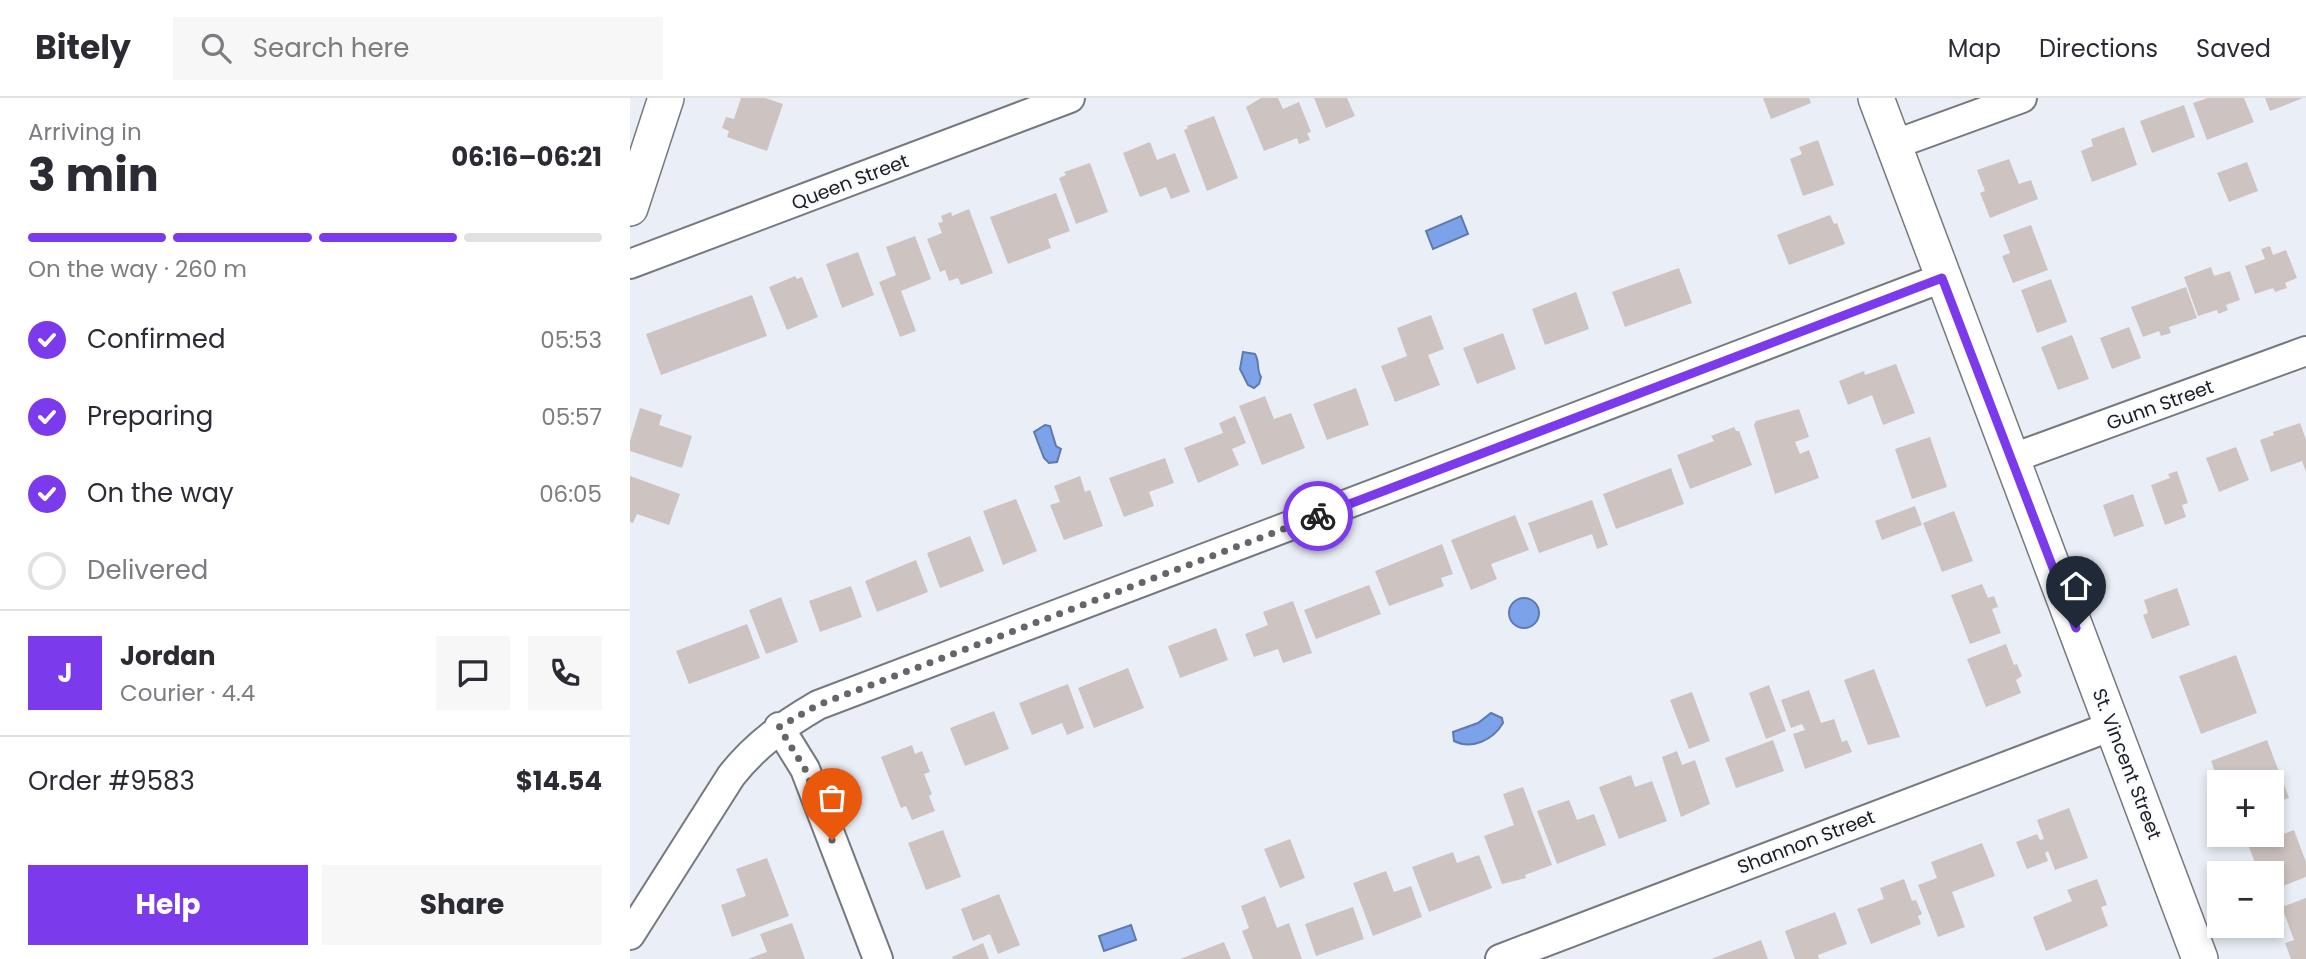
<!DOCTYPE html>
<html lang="en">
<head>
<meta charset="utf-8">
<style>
  :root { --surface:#fff; --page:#f7f7f7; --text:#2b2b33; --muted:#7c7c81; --line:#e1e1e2; --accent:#7c3aed }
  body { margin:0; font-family:Poppins,sans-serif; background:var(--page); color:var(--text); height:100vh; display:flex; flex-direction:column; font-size:26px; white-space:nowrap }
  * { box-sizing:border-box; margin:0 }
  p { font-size:23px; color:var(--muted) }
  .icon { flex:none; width:38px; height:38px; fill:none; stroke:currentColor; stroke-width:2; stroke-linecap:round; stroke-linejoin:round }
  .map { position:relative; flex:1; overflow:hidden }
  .details { display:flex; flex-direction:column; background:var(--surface); width:630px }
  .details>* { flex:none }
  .tools { position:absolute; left:1577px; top:672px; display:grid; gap:14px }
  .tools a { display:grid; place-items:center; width:77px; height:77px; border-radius:0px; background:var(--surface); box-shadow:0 4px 10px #0003; font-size:35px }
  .pin { position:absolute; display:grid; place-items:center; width:60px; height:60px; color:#fff; margin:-72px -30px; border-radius:50% 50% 50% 0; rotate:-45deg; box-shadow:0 0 7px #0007 }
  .pin .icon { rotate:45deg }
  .courier { position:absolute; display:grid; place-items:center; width:70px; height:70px; margin:-35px; border:5px solid #7c3aed; border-radius:50%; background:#fff; color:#222; box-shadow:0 2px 9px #0007 }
  .head em { font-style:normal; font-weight:700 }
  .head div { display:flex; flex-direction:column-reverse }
  .head { display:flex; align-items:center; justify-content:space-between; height:119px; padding:0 28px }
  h1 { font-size:46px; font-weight:700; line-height:52px }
  .bar { display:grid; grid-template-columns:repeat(4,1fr); gap:10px 7px; align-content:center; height:84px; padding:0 28px }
  .bar i { height:9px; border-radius:5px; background:var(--line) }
  .bar .current { background:var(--accent) }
  .bar p { grid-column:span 4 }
  .line { display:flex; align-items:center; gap:18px; padding:0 28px; border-top:2px solid var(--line) }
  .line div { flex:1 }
  .round { display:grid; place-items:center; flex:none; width:74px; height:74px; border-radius:0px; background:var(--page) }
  ol { padding:0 28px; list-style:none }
  li { display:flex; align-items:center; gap:21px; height:77px }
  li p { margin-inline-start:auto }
  li .icon { padding:7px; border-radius:50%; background:var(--accent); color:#fff; stroke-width:4 }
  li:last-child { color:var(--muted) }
  li i { width:38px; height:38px; border:4px solid var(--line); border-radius:50% }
  .button { display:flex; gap:14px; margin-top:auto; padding:14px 28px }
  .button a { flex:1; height:80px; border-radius:0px; background:var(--accent); color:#fff; font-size:28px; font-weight:700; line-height:80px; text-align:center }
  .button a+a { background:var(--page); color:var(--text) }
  header { display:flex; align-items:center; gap:42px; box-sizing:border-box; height:98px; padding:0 35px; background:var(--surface); border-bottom:2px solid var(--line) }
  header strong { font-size:33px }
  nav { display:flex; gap:38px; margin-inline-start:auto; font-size:24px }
  .search { width:490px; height:63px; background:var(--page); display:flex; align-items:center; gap:18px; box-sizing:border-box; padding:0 24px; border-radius:0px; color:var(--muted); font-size:26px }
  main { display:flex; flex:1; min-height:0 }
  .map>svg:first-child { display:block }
  .water { fill:#7ca2e9; stroke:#5f7aac; stroke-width:2 }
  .building { fill:#cdc4c1 }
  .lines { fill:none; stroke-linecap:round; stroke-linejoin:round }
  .minor-casing { stroke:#75797f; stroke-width:32 }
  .major-casing { stroke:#75797f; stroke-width:38 }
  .minor { stroke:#fff; stroke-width:28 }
  .major { stroke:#fff; stroke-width:35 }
  .done { stroke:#63666a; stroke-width:7; stroke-dasharray:0 12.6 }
  .route { stroke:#7c3aed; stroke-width:9 }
  .labels { text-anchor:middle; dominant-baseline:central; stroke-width:5; stroke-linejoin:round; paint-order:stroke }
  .street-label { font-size:19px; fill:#1a1c1f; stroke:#f9fbfe }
</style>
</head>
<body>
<header>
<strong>Bitely</strong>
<div class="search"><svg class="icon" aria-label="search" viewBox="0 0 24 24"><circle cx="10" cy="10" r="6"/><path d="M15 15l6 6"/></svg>Search here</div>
<nav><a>Map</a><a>Directions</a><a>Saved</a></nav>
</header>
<main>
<section class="details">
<div class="head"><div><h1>3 min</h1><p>Arriving in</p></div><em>06:16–06:21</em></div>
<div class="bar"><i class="current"></i><i class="current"></i><i class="current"></i><i></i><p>On the way · 260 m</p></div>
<ol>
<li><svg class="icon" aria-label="check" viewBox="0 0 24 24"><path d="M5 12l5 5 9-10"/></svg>Confirmed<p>05:53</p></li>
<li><svg class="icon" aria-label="check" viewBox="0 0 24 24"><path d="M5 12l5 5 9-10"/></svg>Preparing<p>05:57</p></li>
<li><svg class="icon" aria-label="check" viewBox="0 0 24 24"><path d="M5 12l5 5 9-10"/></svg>On the way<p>06:05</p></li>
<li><i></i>Delivered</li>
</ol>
<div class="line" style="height:126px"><b class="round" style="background:var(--accent);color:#fff">J</b><div><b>Jordan</b><p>Courier · 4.4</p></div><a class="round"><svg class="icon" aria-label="chat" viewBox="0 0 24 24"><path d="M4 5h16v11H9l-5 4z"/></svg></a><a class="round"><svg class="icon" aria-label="phone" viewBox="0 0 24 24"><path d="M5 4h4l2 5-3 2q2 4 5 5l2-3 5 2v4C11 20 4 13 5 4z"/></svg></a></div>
<div class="line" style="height:91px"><div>Order #9583</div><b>$14.54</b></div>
<div class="button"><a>Help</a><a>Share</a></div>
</section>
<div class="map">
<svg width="1676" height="861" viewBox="0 0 1676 861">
  <rect width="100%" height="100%" fill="#eaeef6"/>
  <!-- water -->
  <path class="water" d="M831 118 838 136 803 151 796 133Z
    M613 254 625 256C630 264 626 271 631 279L629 286 624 290 618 287 610 271Z
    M415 327 420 328 426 348 431 351 427 364 419 365 414 360 404 334Z
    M879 515a15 15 0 1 1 30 0a15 15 0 1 1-30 0Z
    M861 615 872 620 873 625C863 642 842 652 824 643L823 634 848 625Z
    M501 827 506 842 474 853 469 838Z"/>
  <!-- building -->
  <path class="building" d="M111 0H135L153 6 137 53 97 39 99 33 92 30 96 19 104 21Z
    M631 0H648L653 11 669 4 681 34 677 35 680 42 669 46 667 40 634 53 616 9Z
    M684 0H717L725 18 696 30Z
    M1133 0H1179L1181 5 1141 21Z
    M1578 0H1614L1624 24 1577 42 1563 5Z
    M1635 0H1673L1640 13Z
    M1554 7 1565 39 1522 55 1510 23Z
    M584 18 608 80 577 93 554 32 558 30 557 28Z
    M1494 29 1507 67 1462 84 1451 53 1463 48 1461 41Z
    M1188 42 1204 87 1173 98 1160 61 1172 56 1169 49Z
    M520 44 527 62 545 55 560 94 541 101 536 89 510 99 493 55Z
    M1379 61 1389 86 1401 82 1408 101 1360 120 1350 95 1355 93 1347 72Z
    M1617 64 1628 93 1599 104 1587 75Z
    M460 65 478 114 446 126 429 80 436 77 434 74Z
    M426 95 440 133 418 141 421 150 378 166 360 119Z
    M339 111 363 175 331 187 328 180 319 183 315 172 310 174 297 141 312 135 308 125 313 124 311 118 321 114 322 118Z
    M1200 117 1204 126 1207 125 1215 146 1159 167 1147 137Z
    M1401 127 1418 172 1383 185 1372 158 1380 155 1373 137Z
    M285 138 301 181 271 193 286 233 270 239 249 184 266 177 256 149Z
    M1640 148 1643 157 1656 152 1667 180 1655 185 1657 190 1645 194 1643 190 1625 196 1615 168 1635 161 1631 151Z
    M228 154 244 197 212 210 196 166Z
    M1581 169 1584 178 1600 173 1610 202 1596 207 1598 212 1588 216 1587 212 1568 218 1554 179Z
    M1049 170 1062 205 995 229 982 194Z
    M165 178 167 181 172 179 188 219 157 232 139 189Z
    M1421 181 1437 224 1407 235 1391 192Z
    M1556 189 1567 220 1539 229 1541 235 1531 238 1529 233 1513 239 1501 209Z
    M946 194 959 231 915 247 902 211Z
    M122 197 137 238 31 277 16 236Z
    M801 217 814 251 798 257 810 287 765 304 751 268 777 258 767 230Z
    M1499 229 1511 260 1482 271 1470 240Z
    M873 235 886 271 847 286 833 250Z
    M1442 237 1459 281 1428 292 1411 249Z
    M1266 266 1285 315 1253 327 1242 297 1218 307 1209 283 1234 273 1235 277Z
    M726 290 739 327 697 342 683 306Z
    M635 298 644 321 661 315 675 350 632 367 609 308Z
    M10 310 32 317 29 327 62 338 52 370 0 353V343Z
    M1169 311 1179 339 1165 344 1170 356 1179 352 1189 380 1145 396 1124 327 1126 323Z
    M605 318 616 345 602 351 609 367 568 385 554 350 593 335 589 325Z
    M1670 325 1676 342V374L1672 363 1641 374 1630 342 1644 337 1643 334Z
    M1104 329 1106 333H1109L1122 367 1060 391 1047 357 1084 343 1081 338Z
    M1300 339 1317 389 1282 401 1265 351Z
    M1606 349 1619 382 1589 394 1576 360Z
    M535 360 544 385 519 394 524 408 494 419 479 380Z
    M1041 370 1054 406 986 431 973 396Z
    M1547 373 1558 405 1552 407 1556 419 1535 427 1521 387 1540 380 1538 376Z
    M0 378 50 396 39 427 7 416 3 425 0 424Z
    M450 378 455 394 460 392 473 428 434 442 420 407 430 404 424 388Z
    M1503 396 1514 428 1484 439 1473 407Z
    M386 401 407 453 373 467 353 413Z
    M962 402 978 447 967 451 962 436 909 455 898 425Z
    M1285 408 1292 427 1252 442 1245 423Z
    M1324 413 1343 463 1312 474 1293 425Z
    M885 417 899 452 861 466 867 481 841 492 821 442Z
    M340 438 354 473 310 490 297 455Z
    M812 446 823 476 811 480 814 488 759 508 745 473Z
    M286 462 298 494 247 514 235 483Z
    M1352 486 1358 500 1364 498 1368 509 1362 511 1371 535 1340 546 1321 497Z
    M739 487 751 516 686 541 674 512Z
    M221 488 232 519 190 534 179 503Z
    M1547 490 1560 527 1522 541 1513 517 1518 515 1514 502Z
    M151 499 168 544 136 556 119 512Z
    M663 503 682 555 653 565 648 551 624 559 615 536 638 527 633 514Z
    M117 526 130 560 59 586 46 553Z
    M586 530 598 562 550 580 538 548Z
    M1376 546 1384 567 1387 566 1392 578 1386 582 1391 595 1356 609 1337 561Z
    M1606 557 1627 615 1571 636 1549 578Z
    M498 570 514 610 464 630 448 590Z
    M1244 571 1270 639 1238 647 1214 582Z
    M438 586 454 630 437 637 432 625 402 637 389 605Z
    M1139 587 1156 633 1136 641 1119 595Z
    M1179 592 1191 625 1204 621 1212 644 1217 642 1222 654 1175 671 1163 636 1175 632 1172 626 1161 630 1151 602Z
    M1062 594 1080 643 1059 651 1040 602Z
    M364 613 379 651 335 668 320 630Z
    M1143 642 1154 673 1106 690 1095 660Z
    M1637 642 1659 700 1642 706V684H1589L1581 663Z
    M282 647 285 656 292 653 300 674 294 676 302 696 299 698 305 713 282 722 276 708 271 710 251 659Z
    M1047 653 1052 667 1065 662 1080 706 1051 719 1032 659Z
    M1001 677 1005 689 1022 683 1037 723 989 741 969 689Z
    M893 689 922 767 895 777 896 780 872 786 854 738 884 727 873 696Z
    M939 702 947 722 964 716 976 747 927 766 907 713Z
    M1439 710 1458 760 1425 772 1418 753 1415 755 1418 763 1397 771 1386 744 1407 736 1410 742 1414 741 1407 722Z
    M313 732 331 779 296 792 278 745Z
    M1664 732 1676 764V779L1642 792V775H1635L1632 768 1627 770 1619 749Z
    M660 741 675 780 650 790 634 751Z
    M1352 745 1365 778 1322 794 1335 829 1308 839 1288 787 1307 780 1301 764Z
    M823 754 827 765 849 757 862 790 799 814 782 769Z
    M137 760 159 818 102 839 91 807 116 798 106 771Z
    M756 773 764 794 781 788 792 819 743 838 723 785Z
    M1274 781 1282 803 1286 802 1292 816 1288 818 1291 826 1241 846 1227 811 1254 801 1250 790Z
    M1467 781 1477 807 1471 809 1478 828 1416 853 1403 819 1442 803 1437 792Z
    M369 796 390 847 368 856 360 836 343 843 331 811Z
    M635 798 647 830 659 825 672 861H623L612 833 619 830 611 808Z
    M1676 800V861H1661L1655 845 1664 842 1652 809Z
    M723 809 734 841 686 858 675 826Z
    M1205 814 1217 846 1188 857 1189 861H1165L1155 833Z
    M162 825 175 861H118L137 854 130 836Z
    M1131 842 1138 861H1081Z
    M594 844 601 861H550Z
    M353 845 359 861H323L322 859Z"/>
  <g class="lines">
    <defs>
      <path id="minor" d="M1263 47 1392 0
        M0 166 440 0
        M1383 360 1676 253
        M149 629 175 671 248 861
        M0 837 101 678C126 646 154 627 188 607L1312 180
        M870 861 1482 628"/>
      <path id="major" d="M1246 0 1570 861
        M0 110 36 0"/>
    </defs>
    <!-- minor casing -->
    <use href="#minor" class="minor-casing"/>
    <!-- major casing -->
    <use href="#major" class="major-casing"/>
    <!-- minor -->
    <use href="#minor" class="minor"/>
    <!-- major -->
    <use href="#major" class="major"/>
  </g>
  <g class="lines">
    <!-- done -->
    <path class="done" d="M202 742 175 671 149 629 188 607 688 418"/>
    <!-- route -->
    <path class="route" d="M688 418 1312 180 1446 530"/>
  </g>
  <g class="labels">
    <!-- street labels -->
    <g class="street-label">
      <text transform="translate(220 84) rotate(-21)">Queen Street</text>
      <text transform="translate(1530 307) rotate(-20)">Gunn Street</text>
      <text transform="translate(1497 666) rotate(69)">St. Vincent Street</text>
      <text transform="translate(1176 744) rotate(-21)">Shannon Street</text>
    </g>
  </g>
</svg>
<div class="tools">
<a>+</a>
<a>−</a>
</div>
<div class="pin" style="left:202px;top:742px;background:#ea580c"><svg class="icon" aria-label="bag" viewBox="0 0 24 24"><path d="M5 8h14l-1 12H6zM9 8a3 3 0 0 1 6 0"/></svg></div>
<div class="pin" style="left:1446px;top:530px;background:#1f2937"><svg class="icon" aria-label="home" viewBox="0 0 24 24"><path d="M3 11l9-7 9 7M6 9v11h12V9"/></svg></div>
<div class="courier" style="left:688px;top:418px"><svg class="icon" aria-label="bike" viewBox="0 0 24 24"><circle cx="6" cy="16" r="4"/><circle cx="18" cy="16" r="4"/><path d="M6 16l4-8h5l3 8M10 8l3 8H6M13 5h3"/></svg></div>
</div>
</main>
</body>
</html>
